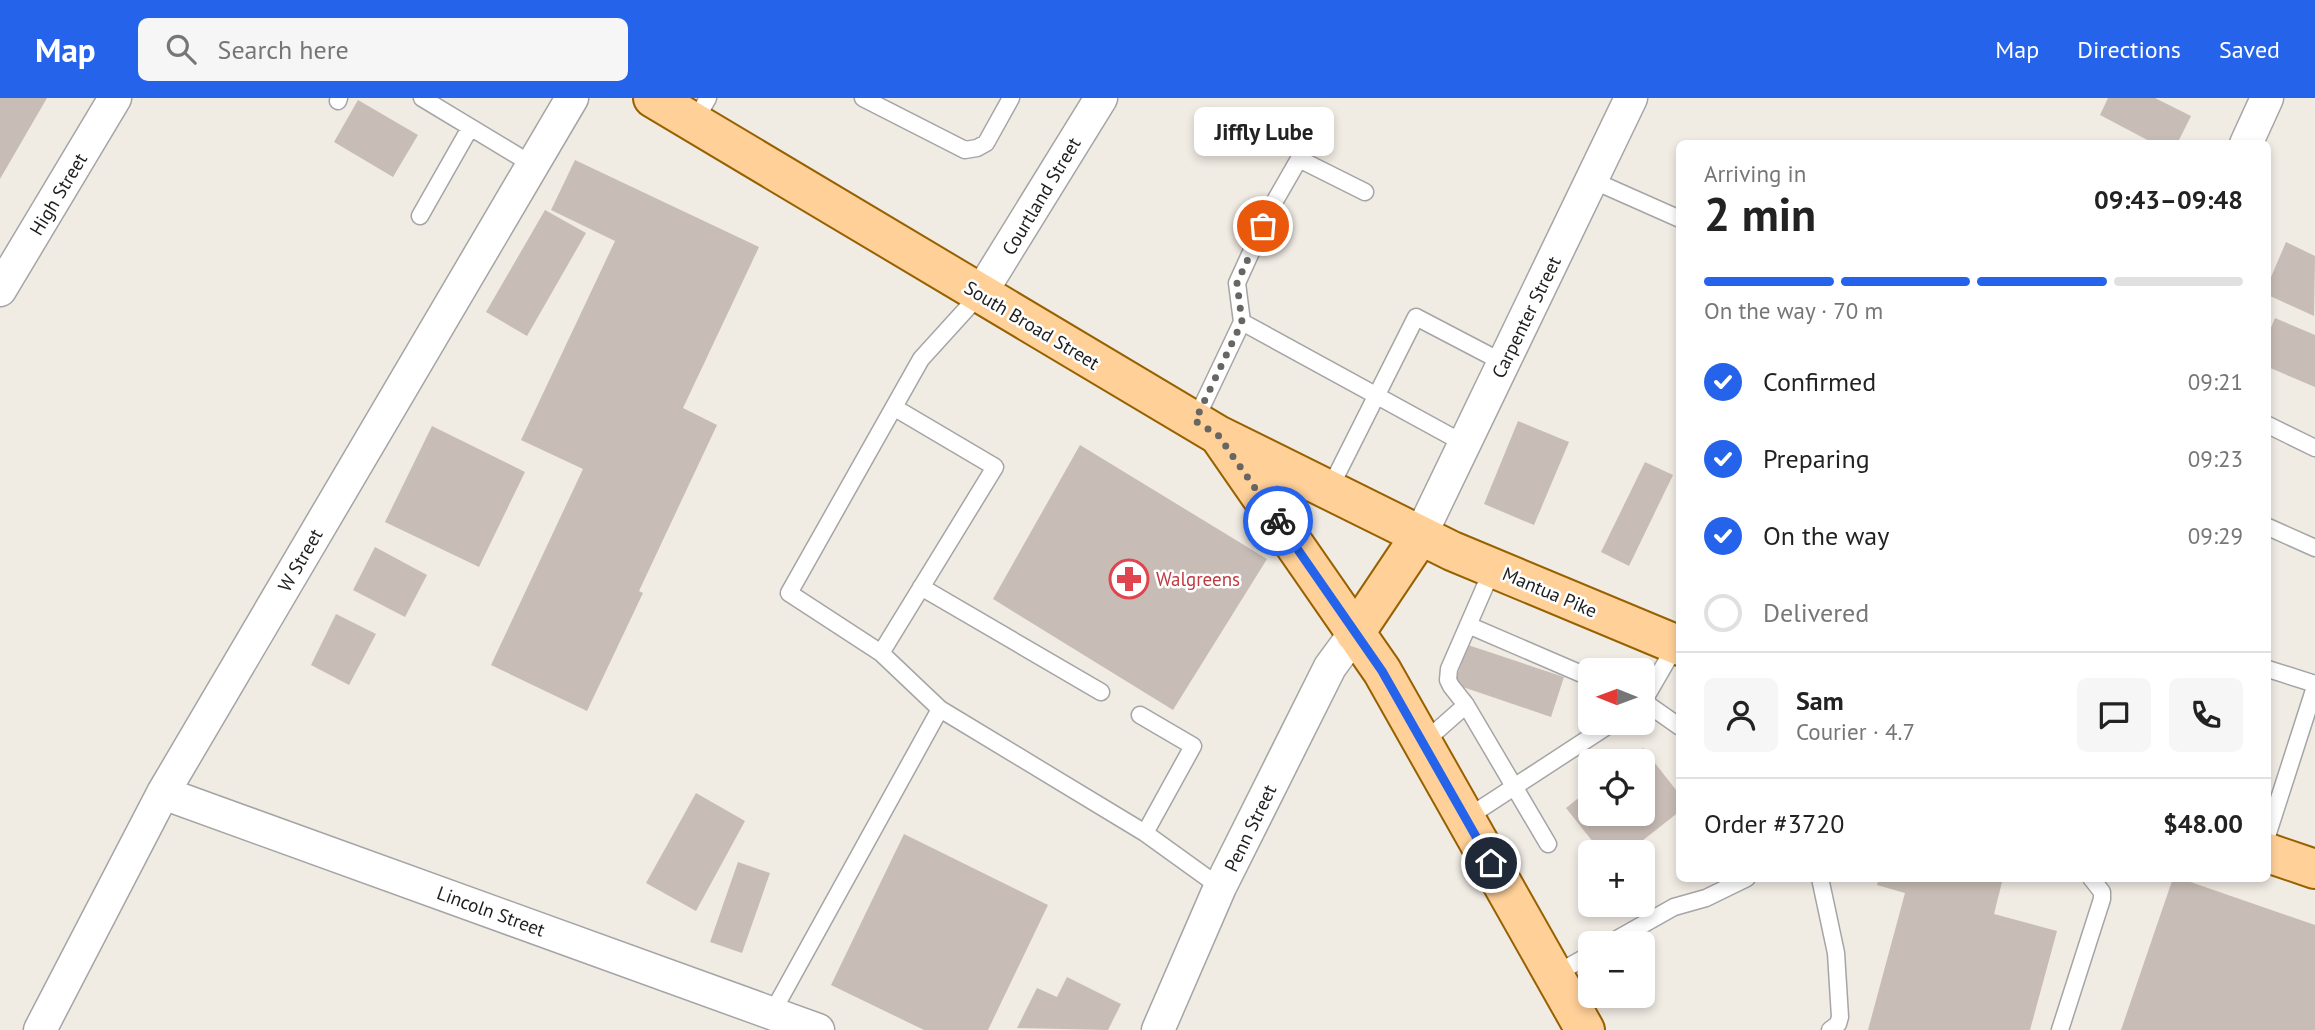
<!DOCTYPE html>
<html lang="en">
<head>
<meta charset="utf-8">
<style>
  :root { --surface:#fff; --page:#f6f6f6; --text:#222; --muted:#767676; --line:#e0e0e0; --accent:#2563eb }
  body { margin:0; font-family:"PT Sans",sans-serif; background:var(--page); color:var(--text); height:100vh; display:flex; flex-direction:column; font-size:26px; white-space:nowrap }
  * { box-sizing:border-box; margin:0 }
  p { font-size:23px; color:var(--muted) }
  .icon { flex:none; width:38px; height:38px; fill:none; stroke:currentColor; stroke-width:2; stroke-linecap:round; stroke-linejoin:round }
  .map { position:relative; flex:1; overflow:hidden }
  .details { position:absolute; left:1676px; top:42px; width:595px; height:742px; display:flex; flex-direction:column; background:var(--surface); border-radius:10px; box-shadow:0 4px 10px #0003 }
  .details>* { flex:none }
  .needle { width:46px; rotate:271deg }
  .tools { position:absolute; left:1578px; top:560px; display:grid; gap:14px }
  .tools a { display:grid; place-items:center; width:77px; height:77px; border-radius:10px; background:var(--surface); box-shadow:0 4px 10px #0003; font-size:35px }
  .pin { position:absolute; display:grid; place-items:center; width:60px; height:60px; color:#fff; margin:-30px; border:4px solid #fff; border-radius:50%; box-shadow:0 2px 7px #0007 }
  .courier { position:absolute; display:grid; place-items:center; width:70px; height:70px; margin:-35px; border:5px solid #2563eb; border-radius:50%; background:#fff; color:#222; box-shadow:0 2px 9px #0007 }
  .bubble { position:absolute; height:49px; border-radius:10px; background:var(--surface); box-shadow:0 4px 10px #0003; font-size:23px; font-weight:700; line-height:49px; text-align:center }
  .summary em { font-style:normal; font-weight:700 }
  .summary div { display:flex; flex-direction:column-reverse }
  .summary { display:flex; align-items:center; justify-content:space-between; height:119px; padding:0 28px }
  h1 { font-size:46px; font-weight:700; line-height:52px }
  .bar { display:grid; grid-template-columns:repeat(4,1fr); gap:10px 7px; align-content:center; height:84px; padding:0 28px }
  .bar i { height:9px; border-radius:5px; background:var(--line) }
  .bar .current { background:var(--accent) }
  .bar p { grid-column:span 4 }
  .line { display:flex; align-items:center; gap:18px; padding:0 28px; border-top:2px solid var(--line) }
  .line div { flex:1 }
  .round { display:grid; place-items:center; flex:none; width:74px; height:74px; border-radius:10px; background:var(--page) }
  ol { padding:0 28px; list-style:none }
  li { display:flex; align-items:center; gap:21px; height:77px }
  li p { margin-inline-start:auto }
  li .icon { padding:7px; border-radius:50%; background:var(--accent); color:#fff; stroke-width:4 }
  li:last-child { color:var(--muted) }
  li i { width:38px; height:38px; border:4px solid var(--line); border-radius:50% }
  header { display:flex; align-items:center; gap:42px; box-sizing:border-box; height:98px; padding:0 35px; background:var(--accent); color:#fff }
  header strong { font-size:33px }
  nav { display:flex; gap:38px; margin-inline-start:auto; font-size:24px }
  .search { width:490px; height:63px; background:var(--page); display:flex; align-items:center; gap:18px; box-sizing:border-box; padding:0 24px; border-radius:10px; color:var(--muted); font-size:26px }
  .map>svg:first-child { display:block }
  .building { fill:#c8bdb6 }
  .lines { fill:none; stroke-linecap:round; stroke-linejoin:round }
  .service-casing { stroke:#a5a5a5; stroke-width:19 }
  .minor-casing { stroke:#a5a5a5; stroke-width:35 }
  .primary-casing { stroke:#976100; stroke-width:42 }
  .service { stroke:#fff; stroke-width:16 }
  .minor { stroke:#fff; stroke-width:32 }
  .primary { stroke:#ffd098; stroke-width:38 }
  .done { stroke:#686663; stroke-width:7; stroke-dasharray:0 12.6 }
  .route { stroke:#2563eb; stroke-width:9 }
  .labels { text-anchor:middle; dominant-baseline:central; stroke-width:5; stroke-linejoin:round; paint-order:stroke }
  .street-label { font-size:19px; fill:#1e1e1e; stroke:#fff }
  .health-label { font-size:19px; fill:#be3a42; stroke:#fff; text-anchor:start }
</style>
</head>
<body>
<header>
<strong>Map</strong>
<div class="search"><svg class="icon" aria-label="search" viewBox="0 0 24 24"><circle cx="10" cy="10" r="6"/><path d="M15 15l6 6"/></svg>Search here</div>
<nav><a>Map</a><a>Directions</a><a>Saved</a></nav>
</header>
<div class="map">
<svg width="2315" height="932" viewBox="0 0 2315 932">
  <rect width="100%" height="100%" fill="#f0ebe3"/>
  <!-- building -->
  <path class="building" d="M0 0H47L0 81Z
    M2108 0H2155L2191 18 2177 46H2155L2100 17Z
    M358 2 418 37 393 79 334 44Z
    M575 62 759 149 683 310 717 327 639 493 643 495 587 613 491 567 583 371 521 342 615 143 551 112Z
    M545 112 586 135 527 238 486 214Z
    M2286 144 2315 158 2314 218 2268 197V186Z
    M2275 220 2315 237V289L2268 269V237Z
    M1518 323 1569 344 1534 427 1484 406Z
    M432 328 525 374 479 469 385 424Z
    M1080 347 1267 461 1173 612 993 501Z
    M1645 364 1673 377 1629 468 1601 454Z
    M375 449 427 477 405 519 353 492Z
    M336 516 376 536 349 587 311 567Z
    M1468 547 1564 579 1551 619 1454 586Z
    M1643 650 1680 697V713L1628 754H1601L1566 710 1591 690V716H1643V663H1626Z
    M696 695 745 723 696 813 646 785Z
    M904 736 1048 807 988 932H924L831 887Z
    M738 764 770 775 742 855 710 844Z
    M1879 780H2003L1994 816 2057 833 2030 932H1868L1905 795 1877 787Z
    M2173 780H2179L2315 827V932H2121Z
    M1067 879 1121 906 1108 932 1017 930 1037 890 1057 899Z"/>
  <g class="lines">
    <defs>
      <path id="service" d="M422 0 533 67
        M863 0 965 52 977 50 986 45 1011 0
        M338 3 339 0
        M694 25 708 0
        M1592 82 1680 121
        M1365 94 1299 61 1272 108 1237 185 1242 224 1465 346
        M420 118 470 30
        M980 196 921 261 789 495 881 555 940 611 1145 735 1220 789
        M1195 323 1242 224
        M2268 327 2315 350
        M1329 392 1416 219 1504 265
        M2268 429 2315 450
        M1493 470 1449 571 1448 582 1451 588 1466 607 1548 746
        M921 489 1101 594
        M1468 527 1591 580
        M881 555 995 369 895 310
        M2268 571 2315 586
        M1643 603 1680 629
        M1643 604 1676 547
        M1140 617 1193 648 1145 735
        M1423 645 1466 607
        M1465 721 1612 625
        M2268 735 2315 589
        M1820 780 1836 855 1840 919 1838 926 1830 932
        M1610 845 1674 809 1706 800 1747 780
        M1554 877 1591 856
        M772 915 940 611
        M2060 932 2102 801V794L2091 780"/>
      <path id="minor" d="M2246 46 2267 0
        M0 192 115 0
        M980 196 1101 0
        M1420 438 1631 0
        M163 695 818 932
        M40 932 163 695 572 0
        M1158 932 1220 789 1330 569 1355 535"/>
      <path id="primary" d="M653 0 1218 337 1452 453 1680 548
        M1219 338 1382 573 1585 932
        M1355 535 1420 438
        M2268 755 2315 771"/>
    </defs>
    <!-- service casing -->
    <use href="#service" class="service-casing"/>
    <!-- minor casing -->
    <use href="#minor" class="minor-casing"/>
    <!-- primary casing -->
    <use href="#primary" class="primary-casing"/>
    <!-- service -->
    <use href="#service" class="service"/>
    <!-- minor -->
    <use href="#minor" class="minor"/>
    <!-- primary -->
    <use href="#primary" class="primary"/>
  </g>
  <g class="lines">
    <!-- done -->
    <path class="done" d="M1263 128 1237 185 1242 224 1195 323 1218 337 1278 423"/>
    <!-- route -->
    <path class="route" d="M1278 423 1382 573 1491 765"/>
  </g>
  <!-- icons -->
  <defs>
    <symbol id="pharmacy-ring" viewBox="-11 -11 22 22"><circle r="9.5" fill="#fff" stroke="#e0444e" stroke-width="1.5"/><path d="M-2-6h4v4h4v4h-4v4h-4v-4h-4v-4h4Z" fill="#e0444e"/></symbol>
  </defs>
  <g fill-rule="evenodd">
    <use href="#pharmacy-ring" x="1107" y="459" width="44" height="44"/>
  </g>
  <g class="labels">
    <!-- street labels -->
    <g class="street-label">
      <text transform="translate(58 96) rotate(-59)">High Street</text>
      <text transform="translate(1041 98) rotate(-59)">Courtland Street</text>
      <text transform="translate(1526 219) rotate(-64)">Carpenter Street</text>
      <text transform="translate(1032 227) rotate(31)">South Broad Street</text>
      <text transform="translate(300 462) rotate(-60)">W Street</text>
      <text transform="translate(1550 494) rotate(23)">Mantua Pike</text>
      <text transform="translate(1250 730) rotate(-64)">Penn Street</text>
      <text transform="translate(491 813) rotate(20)">Lincoln Street</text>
    </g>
    <!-- health labels -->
    <g class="health-label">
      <text x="1156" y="481">Walgreens</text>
    </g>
  </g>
</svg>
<div class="tools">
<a><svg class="needle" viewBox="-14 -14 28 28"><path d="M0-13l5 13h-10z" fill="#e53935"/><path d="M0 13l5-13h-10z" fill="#767676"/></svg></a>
<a><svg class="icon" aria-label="locate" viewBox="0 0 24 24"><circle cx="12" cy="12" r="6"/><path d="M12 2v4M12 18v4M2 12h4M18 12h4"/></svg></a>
<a>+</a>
<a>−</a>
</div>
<div class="pin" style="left:1263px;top:128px;background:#ea580c"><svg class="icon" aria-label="bag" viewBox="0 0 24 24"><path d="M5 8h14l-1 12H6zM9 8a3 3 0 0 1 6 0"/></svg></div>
<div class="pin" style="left:1491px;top:765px;background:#1f2937"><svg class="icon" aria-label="home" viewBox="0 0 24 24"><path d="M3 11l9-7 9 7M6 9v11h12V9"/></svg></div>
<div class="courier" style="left:1278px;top:423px"><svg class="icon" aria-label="bike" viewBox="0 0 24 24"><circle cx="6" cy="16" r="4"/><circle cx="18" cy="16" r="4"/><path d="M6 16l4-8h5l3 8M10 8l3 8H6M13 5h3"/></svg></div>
<div class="bubble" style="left:1194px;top:9px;width:140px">Jiffly Lube</div>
<section class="details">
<div class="summary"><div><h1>2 min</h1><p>Arriving in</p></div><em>09:43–09:48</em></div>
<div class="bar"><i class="current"></i><i class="current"></i><i class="current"></i><i></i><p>On the way · 70 m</p></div>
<ol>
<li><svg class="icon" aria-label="check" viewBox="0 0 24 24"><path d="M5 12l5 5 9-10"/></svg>Confirmed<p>09:21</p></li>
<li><svg class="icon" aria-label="check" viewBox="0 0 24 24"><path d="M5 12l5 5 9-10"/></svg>Preparing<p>09:23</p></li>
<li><svg class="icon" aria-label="check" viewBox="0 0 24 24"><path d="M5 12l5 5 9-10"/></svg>On the way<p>09:29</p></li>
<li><i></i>Delivered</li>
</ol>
<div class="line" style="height:126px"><a class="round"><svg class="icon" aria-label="person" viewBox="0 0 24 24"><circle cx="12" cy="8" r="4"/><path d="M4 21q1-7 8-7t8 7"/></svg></a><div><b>Sam</b><p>Courier · 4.7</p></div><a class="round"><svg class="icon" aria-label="chat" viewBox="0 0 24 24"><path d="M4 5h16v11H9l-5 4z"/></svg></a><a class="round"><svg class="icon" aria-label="phone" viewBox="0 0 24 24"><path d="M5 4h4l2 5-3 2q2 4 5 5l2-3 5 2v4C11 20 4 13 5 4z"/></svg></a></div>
<div class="line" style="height:91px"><div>Order #3720</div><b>$48.00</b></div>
</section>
</div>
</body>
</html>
